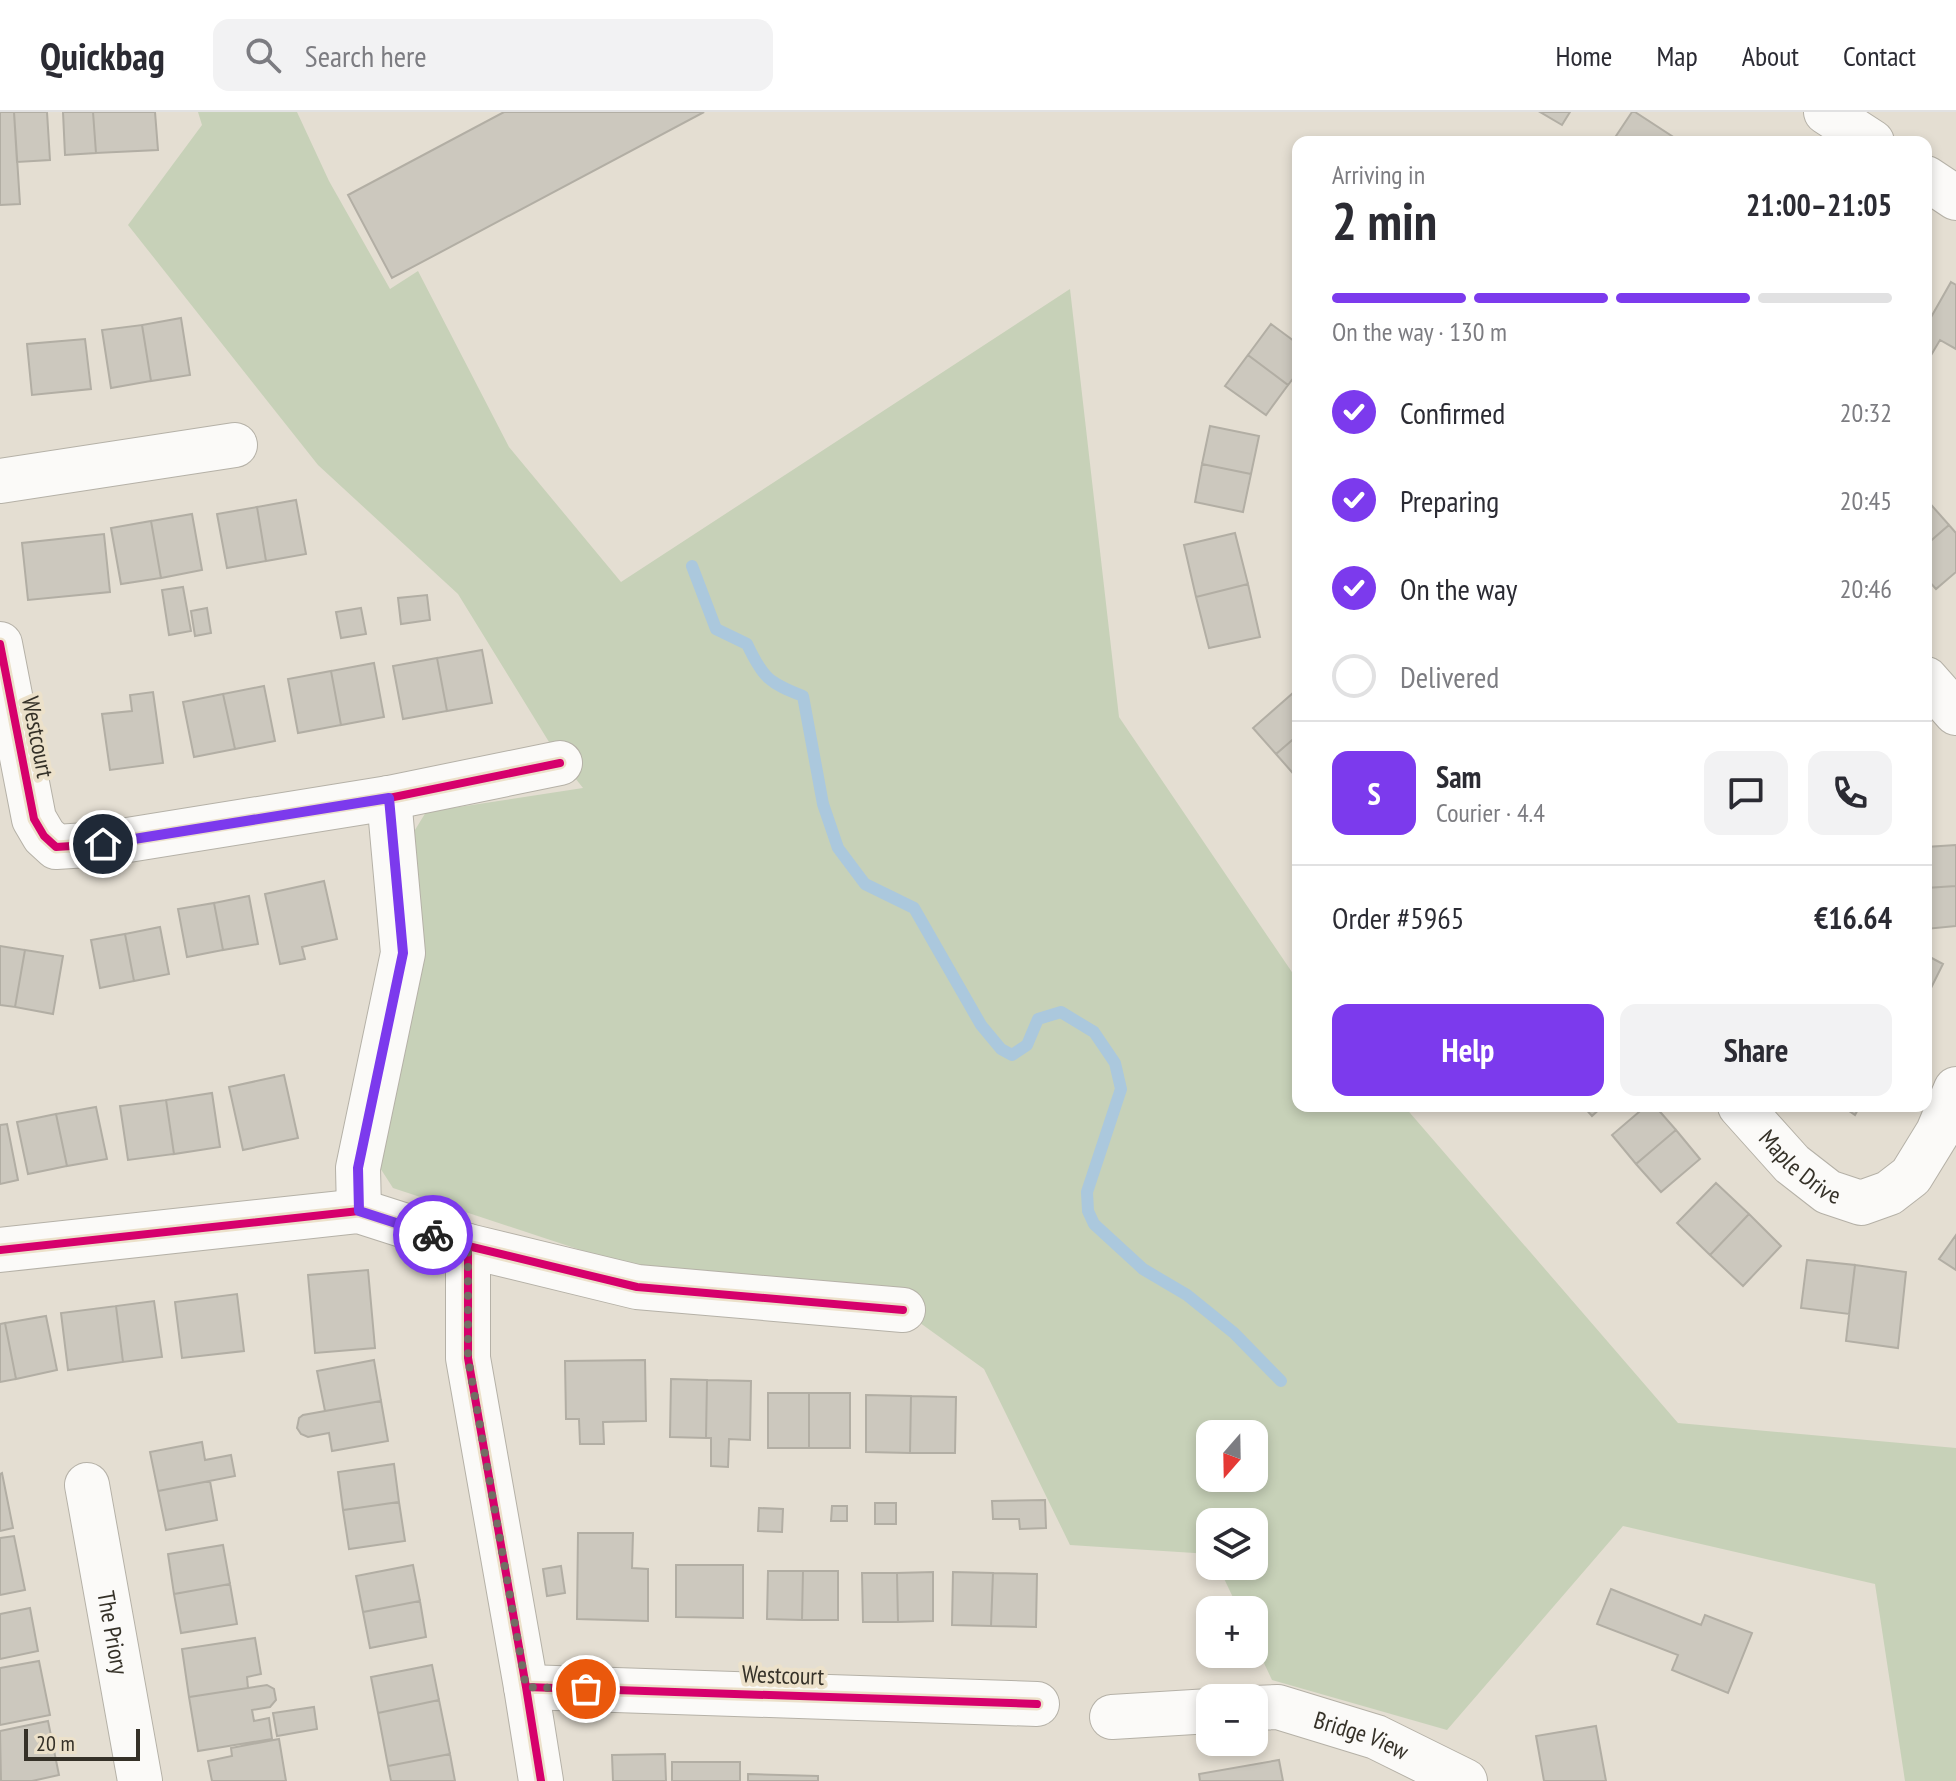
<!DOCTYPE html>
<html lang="en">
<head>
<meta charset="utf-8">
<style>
  :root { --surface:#fff; --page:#f2f2f3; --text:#2b2b33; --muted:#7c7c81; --line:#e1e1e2; --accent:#7c3aed }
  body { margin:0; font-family:"PT Sans Narrow",sans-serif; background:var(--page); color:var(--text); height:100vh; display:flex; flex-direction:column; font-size:30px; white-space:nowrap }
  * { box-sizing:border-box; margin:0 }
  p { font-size:26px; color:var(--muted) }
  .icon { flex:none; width:44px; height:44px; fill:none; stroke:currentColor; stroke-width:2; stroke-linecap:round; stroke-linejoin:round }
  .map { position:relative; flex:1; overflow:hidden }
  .drawer { position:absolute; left:1292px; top:24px; width:640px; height:976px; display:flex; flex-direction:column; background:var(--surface); border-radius:16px; box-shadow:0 4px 12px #0003 }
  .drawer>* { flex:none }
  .needle { width:52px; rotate:200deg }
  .buttons { position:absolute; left:1196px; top:1308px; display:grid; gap:16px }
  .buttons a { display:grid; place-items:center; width:72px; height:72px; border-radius:16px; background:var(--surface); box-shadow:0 4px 12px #0003; font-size:40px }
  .scale { position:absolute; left:24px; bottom:20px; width:116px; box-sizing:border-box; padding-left:8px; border:4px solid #353128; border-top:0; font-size:22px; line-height:28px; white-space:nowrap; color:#353128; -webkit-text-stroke:6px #ece1ca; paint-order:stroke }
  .pin { position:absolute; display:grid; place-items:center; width:68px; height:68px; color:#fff; margin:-34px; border:4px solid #fff; border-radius:50%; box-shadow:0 2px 8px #0007 }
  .courier { position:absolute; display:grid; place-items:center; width:80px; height:80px; margin:-40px; border:6px solid #7c3aed; border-radius:50%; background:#fff; color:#222; box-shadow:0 2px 10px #0007 }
  .summary em { font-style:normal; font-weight:700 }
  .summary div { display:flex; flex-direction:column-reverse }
  .summary { display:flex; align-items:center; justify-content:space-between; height:136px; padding:0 40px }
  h1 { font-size:52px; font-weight:700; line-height:60px }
  .bar { display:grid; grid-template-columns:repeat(4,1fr); gap:12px 8px; align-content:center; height:96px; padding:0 40px }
  .bar i { height:10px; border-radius:6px; background:var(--line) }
  .bar .on { background:var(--accent) }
  .bar p { grid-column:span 4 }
  .line { display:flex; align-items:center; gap:20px; padding:0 40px; border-top:2px solid var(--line) }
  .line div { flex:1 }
  .round { display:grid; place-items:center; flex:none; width:84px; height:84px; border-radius:16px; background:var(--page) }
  ol { padding:0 40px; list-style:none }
  li { display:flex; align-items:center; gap:24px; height:88px }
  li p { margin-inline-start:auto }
  li .icon { padding:8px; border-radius:50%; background:var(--accent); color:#fff; stroke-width:4 }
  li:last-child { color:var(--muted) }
  li i { width:44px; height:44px; border:4px solid var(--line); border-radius:50% }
  .cta { display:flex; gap:16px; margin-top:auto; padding:16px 40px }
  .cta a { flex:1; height:92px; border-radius:16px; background:var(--accent); color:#fff; font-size:32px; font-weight:700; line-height:92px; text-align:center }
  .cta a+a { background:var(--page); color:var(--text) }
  header { display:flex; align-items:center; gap:48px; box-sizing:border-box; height:112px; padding:0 40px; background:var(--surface); border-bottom:2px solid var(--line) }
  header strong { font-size:38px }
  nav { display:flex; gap:44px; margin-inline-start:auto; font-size:28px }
  .search { width:560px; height:72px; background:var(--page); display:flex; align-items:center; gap:20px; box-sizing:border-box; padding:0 28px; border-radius:16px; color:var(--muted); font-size:30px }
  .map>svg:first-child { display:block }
  .green { fill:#c7d1b8; fill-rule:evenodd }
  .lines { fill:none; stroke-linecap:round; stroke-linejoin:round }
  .stream { stroke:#abc8dd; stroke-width:12 }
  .building { fill:#ccc8be; stroke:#b2aea4; stroke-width:2 }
  .street-casing { stroke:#b5b1a7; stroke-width:46 }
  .secondary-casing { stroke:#b5b1a7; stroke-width:46 }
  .street { stroke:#fbfaf8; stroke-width:44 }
  .secondary { stroke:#fbfaf8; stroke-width:44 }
  .cycleway-casing { stroke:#ece1ca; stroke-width:13 }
  .cycleway { stroke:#d6006c; stroke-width:8 }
  .done { stroke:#726e64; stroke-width:8; stroke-dasharray:0 14.4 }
  .route { stroke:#7c3aed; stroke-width:10 }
  .labels { text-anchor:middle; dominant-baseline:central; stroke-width:8; stroke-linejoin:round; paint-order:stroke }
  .street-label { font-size:24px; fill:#353128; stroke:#ece1ca }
</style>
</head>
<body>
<header>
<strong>Quickbag</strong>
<div class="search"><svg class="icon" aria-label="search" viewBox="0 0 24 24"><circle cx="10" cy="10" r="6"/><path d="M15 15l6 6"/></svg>Search here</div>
<nav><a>Home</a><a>Map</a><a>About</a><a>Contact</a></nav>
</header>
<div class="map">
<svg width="1956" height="1669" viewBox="0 0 1956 1669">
  <rect width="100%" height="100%" fill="#e4ded2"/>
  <!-- green -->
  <path class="green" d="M198 0H297L329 69 390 177 418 159 509 335 621 470 1070 177 1119 605 1298 869V994H1404L1678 1311 1956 1336V1669H1905L1875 1472 1623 1414 1447 1618 1272 1568 1254 1530V1498H1239L1218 1454H1254V1410H1210V1442L1070 1433 984 1257 873 1177 641 1158 393 1076 375 1048 407 731 426 700 583 676 557 643 458 482 318 353 128 113 202 13ZM1210 1322H1254V1366H1210Z"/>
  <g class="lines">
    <!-- stream -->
    <path class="stream" d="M692 454 716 517 747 532C763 566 769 571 803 584L823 692 838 736 865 772 914 796 981 913 1001 937 1012 943 1027 933 1038 907 1061 900 1094 920 1115 951 1121 977 1087 1080 1088 1099 1094 1112 1143 1157 1187 1183 1234 1221 1281 1269"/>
  </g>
  <!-- building -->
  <path class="building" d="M0 0H14L20 92 0 93Z
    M14 0H47L50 48 17 50Z
    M63 0H93L96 41 65 43Z
    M93 0H155L158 38 96 41Z
    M504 0H704L392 166 348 83Z
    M1540 0H1570L1562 13Z
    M1632 0H1635L1681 30H1612Z
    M1951 170 1956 173V237L1940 228 1927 250 1926 214Z
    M181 206 190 263 151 269 142 213Z
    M1271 212 1298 232V260L1288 273 1248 243Z
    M142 213 151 269 111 276 102 218Z
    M85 227 91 277 32 283 27 232Z
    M1248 243 1288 273 1266 303 1225 274Z
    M1210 314 1259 324 1251 362 1202 352Z
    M1202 352 1251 362 1243 400 1195 390Z
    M1926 387 1949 413 1926 433Z
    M296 388 306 442 266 449 257 395Z
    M257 395 266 449 227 456 217 402Z
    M192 402 202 458 161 466 151 409Z
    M151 409 161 466 121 472 111 416Z
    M1949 413 1956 421V460L1936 477 1926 466V433Z
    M1235 421 1248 472 1196 485 1184 433Z
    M104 422 110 480 28 488 22 431Z
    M1248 472 1260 525 1209 536 1196 485Z
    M183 475 191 519 169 523 162 478Z
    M427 483 430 508 401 512 398 486Z
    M207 496 211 521 195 524 191 499Z
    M361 496 366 522 341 526 336 500Z
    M482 538 492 591 447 599 437 546Z
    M437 546 447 599 403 607 393 554Z
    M374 551 384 605 341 613 331 559Z
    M331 559 341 613 298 621 288 567Z
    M264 574 275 629 235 637 223 582Z
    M153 580 163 651 110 658 102 602 132 599 130 583Z
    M1293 581 1298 587V623L1276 642 1253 616Z
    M223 582 235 637 194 645 183 590Z
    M1298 623V667L1276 642Z
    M1956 733V774L1926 776V735Z
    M324 769 337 827 302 835 305 847 280 852 265 782Z
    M1956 774V814L1926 817V776Z
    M249 784 258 832 223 838 214 791Z
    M214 791 223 838 187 845 178 797Z
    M160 815 169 862 134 869 125 822Z
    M125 822 134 869 100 876 91 828Z
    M0 834 25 838 15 895 0 893Z
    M25 838 63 844 53 902 15 895Z
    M1926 843 1943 852 1926 886Z
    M284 963 298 1026 243 1038 229 975Z
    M212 981 220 1035 174 1042 166 988Z
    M166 988 174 1042 128 1048 120 994Z
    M1583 994H1603L1592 1004Z
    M1646 994H1655L1676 1018 1636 1052 1612 1023Z
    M1842 994H1860L1855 1003Z
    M96 995 107 1047 67 1054 56 1002Z
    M56 1002 67 1054 28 1062 17 1010Z
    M7 1012 18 1068 0 1072V1013Z
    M1676 1018 1700 1047 1661 1080 1636 1052Z
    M1716 1071 1749 1102 1710 1143 1677 1111Z
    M1749 1102 1781 1134 1743 1174 1710 1143Z
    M1956 1123V1158L1939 1147Z
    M1807 1148 1855 1153 1849 1202 1801 1196Z
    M1855 1153 1906 1160 1898 1236 1846 1229Z
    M368 1158 375 1236 315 1241 308 1163Z
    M237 1182 244 1239 182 1246 175 1190Z
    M154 1189 162 1245 123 1250 116 1194Z
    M116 1194 123 1250 68 1258 61 1201Z
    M46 1204 57 1258 16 1267 5 1211Z
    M5 1211 16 1267 0 1270V1212Z
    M374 1248 381 1289 325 1299 317 1259Z
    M645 1248 646 1309 603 1310 604 1332H580L579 1307H566L565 1249Z
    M671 1267 707 1268 706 1326 670 1325Z
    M707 1268 751 1269 750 1328 729 1327 728 1355 711 1354V1326H706Z
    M768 1281H809V1336H768Z
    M809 1281H850V1336H809Z
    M866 1283 911 1284 910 1341 866 1340Z
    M911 1284 956 1285 955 1341H910Z
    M381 1289 388 1329 332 1339 329 1321 308 1325 301 1322 297 1316 299 1306 303 1303Z
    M202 1330 205 1348 231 1343 235 1364 158 1379 150 1340Z
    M394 1352 399 1390 343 1398 338 1360Z
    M2 1361 13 1416 0 1419V1362Z
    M210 1369 217 1408 166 1418 158 1379Z
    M1045 1388 1046 1416 1020 1417 1019 1407H993L992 1389Z
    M399 1390 405 1429 349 1437 343 1398Z
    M875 1391H896V1412H875Z
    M832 1394H847V1409H831Z
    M759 1396 783 1397 782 1420 758 1419Z
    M578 1421H633L632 1456 648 1457V1509L577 1507Z
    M14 1424 25 1478 0 1483V1426Z
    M223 1433 230 1472 174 1482 168 1442Z
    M413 1453 420 1489 363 1500 356 1464Z
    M676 1453H743V1506L676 1505Z
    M561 1454 565 1481 547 1484 543 1457Z
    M768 1459H803L802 1508 767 1507Z
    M803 1459H838V1508H802Z
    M933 1460V1509L898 1510 897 1461Z
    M953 1460 993 1461 991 1514 952 1513Z
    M862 1461H897L898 1510H863Z
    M993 1461 1037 1462 1036 1515 991 1514Z
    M230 1472 237 1512 181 1521 174 1482Z
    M1611 1477 1701 1513 1705 1503 1752 1521 1728 1581 1672 1558 1678 1543 1597 1512Z
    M420 1489 426 1525 370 1536 363 1500Z
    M30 1496 38 1539 0 1547V1502Z
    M255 1526 261 1562 247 1565 248 1576 189 1585 182 1537Z
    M39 1549 50 1603 0 1613V1556Z
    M432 1553 439 1588 378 1601 371 1565Z
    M267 1573 274 1577 276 1588 270 1595 252 1598 254 1609 269 1606 272 1627 198 1639 189 1585Z
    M439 1588 450 1642 388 1654 378 1601Z
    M314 1595 317 1617 277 1624 273 1601Z
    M48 1609 59 1663 32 1669H1L0 1619Z
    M1596 1614 1606 1669H1544L1536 1624Z
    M279 1627 286 1669H212L208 1649 232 1644 231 1636Z
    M450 1642 455 1669H391L388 1654Z
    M665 1642 666 1669H613L612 1643Z
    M1279 1648 1283 1669H1200L1199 1662Z
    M672 1650H740V1669H672Z
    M748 1662 818 1664V1669H748Z"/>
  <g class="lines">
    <defs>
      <g id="street">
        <path d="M0 369 235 333"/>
        <path d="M0 532 34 707 44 724 56 735 103 732 389 686 560 651"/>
        <path d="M1926 567 1956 601"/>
        <path id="s1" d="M1740 994 1792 1052 1828 1080 1861 1091 1889 1081 1911 1064 1938 1020 1956 977"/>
        <path d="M359 1099 358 1056 403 841 389 686"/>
        <path d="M468 1134V1246L526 1575 541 1669"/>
        <path d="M0 1138 359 1099 468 1134 637 1175 903 1198"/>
        <path id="s2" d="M87 1373 140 1669"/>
        <path d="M526 1575 1037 1592"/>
        <path id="s3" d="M1254 1596 1278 1595 1376 1625 1465 1669"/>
        <path d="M1112 1605 1210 1599"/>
      </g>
      <path id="secondary" d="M1826 0 1872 30
        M1926 66 1956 86"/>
    </defs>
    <!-- street casing -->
    <use href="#street" class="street-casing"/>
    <!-- secondary casing -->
    <use href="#secondary" class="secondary-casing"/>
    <!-- street -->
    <use href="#street" class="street"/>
    <!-- secondary -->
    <use href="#secondary" class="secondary"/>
    <defs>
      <path id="cycleway" d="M0 532 34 707 44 724 56 735 103 732 389 686 560 651
        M468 1134V1246L526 1575 541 1669
        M0 1138 359 1099 468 1134 637 1175 903 1198
        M526 1575 1037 1592"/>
    </defs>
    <!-- cycleway casing -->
    <use href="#cycleway" class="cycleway-casing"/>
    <!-- cycleway -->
    <use href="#cycleway" class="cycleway"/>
  </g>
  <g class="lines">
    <!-- done -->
    <path class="done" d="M433 1123 468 1134V1246L526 1575 586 1577"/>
    <!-- route -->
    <path class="route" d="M103 732 389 686 403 841 358 1056 359 1099 433 1123"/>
  </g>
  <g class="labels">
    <!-- street labels -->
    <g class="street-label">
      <text transform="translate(38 625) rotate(79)">Westcourt</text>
      <text stroke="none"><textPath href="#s1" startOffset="86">Maple Drive</textPath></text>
      <text stroke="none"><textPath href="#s2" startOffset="150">The Priory</textPath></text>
      <text transform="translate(783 1563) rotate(2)">Westcourt</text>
      <text stroke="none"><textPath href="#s3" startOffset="112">Bridge View</textPath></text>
    </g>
  </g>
</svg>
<div class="buttons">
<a><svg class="needle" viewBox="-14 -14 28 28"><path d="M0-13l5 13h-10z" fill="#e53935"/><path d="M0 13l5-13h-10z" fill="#7c7c81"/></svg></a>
<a><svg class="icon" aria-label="layers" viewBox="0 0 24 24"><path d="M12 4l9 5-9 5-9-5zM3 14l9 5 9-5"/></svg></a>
<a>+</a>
<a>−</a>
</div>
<div class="scale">20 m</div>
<div class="pin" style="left:586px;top:1577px;background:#ea580c"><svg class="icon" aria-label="bag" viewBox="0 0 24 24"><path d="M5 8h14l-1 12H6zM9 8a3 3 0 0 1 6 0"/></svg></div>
<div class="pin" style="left:103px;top:732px;background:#1f2937"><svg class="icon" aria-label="home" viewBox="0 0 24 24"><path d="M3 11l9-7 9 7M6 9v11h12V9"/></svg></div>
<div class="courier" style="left:433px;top:1123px"><svg class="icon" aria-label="bike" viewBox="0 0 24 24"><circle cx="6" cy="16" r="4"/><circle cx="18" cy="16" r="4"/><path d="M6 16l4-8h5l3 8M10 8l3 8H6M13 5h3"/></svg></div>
<section class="drawer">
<div class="summary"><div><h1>2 min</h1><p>Arriving in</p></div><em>21:00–21:05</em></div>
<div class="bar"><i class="on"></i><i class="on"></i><i class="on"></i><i></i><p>On the way · 130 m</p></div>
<ol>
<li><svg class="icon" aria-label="check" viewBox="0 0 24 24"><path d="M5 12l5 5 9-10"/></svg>Confirmed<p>20:32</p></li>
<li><svg class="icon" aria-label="check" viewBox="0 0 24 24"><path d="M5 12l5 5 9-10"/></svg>Preparing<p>20:45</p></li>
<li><svg class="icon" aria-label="check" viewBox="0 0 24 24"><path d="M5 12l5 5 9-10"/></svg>On the way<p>20:46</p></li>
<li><i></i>Delivered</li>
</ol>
<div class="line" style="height:144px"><b class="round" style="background:var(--accent);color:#fff">S</b><div><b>Sam</b><p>Courier · 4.4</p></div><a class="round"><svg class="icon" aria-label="chat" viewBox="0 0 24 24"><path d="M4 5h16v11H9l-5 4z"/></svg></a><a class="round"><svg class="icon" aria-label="phone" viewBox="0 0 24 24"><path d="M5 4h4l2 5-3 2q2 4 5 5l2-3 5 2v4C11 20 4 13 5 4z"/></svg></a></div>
<div class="line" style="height:104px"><div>Order #5965</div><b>€16.64</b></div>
<div class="cta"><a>Help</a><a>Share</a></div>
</section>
</div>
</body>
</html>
